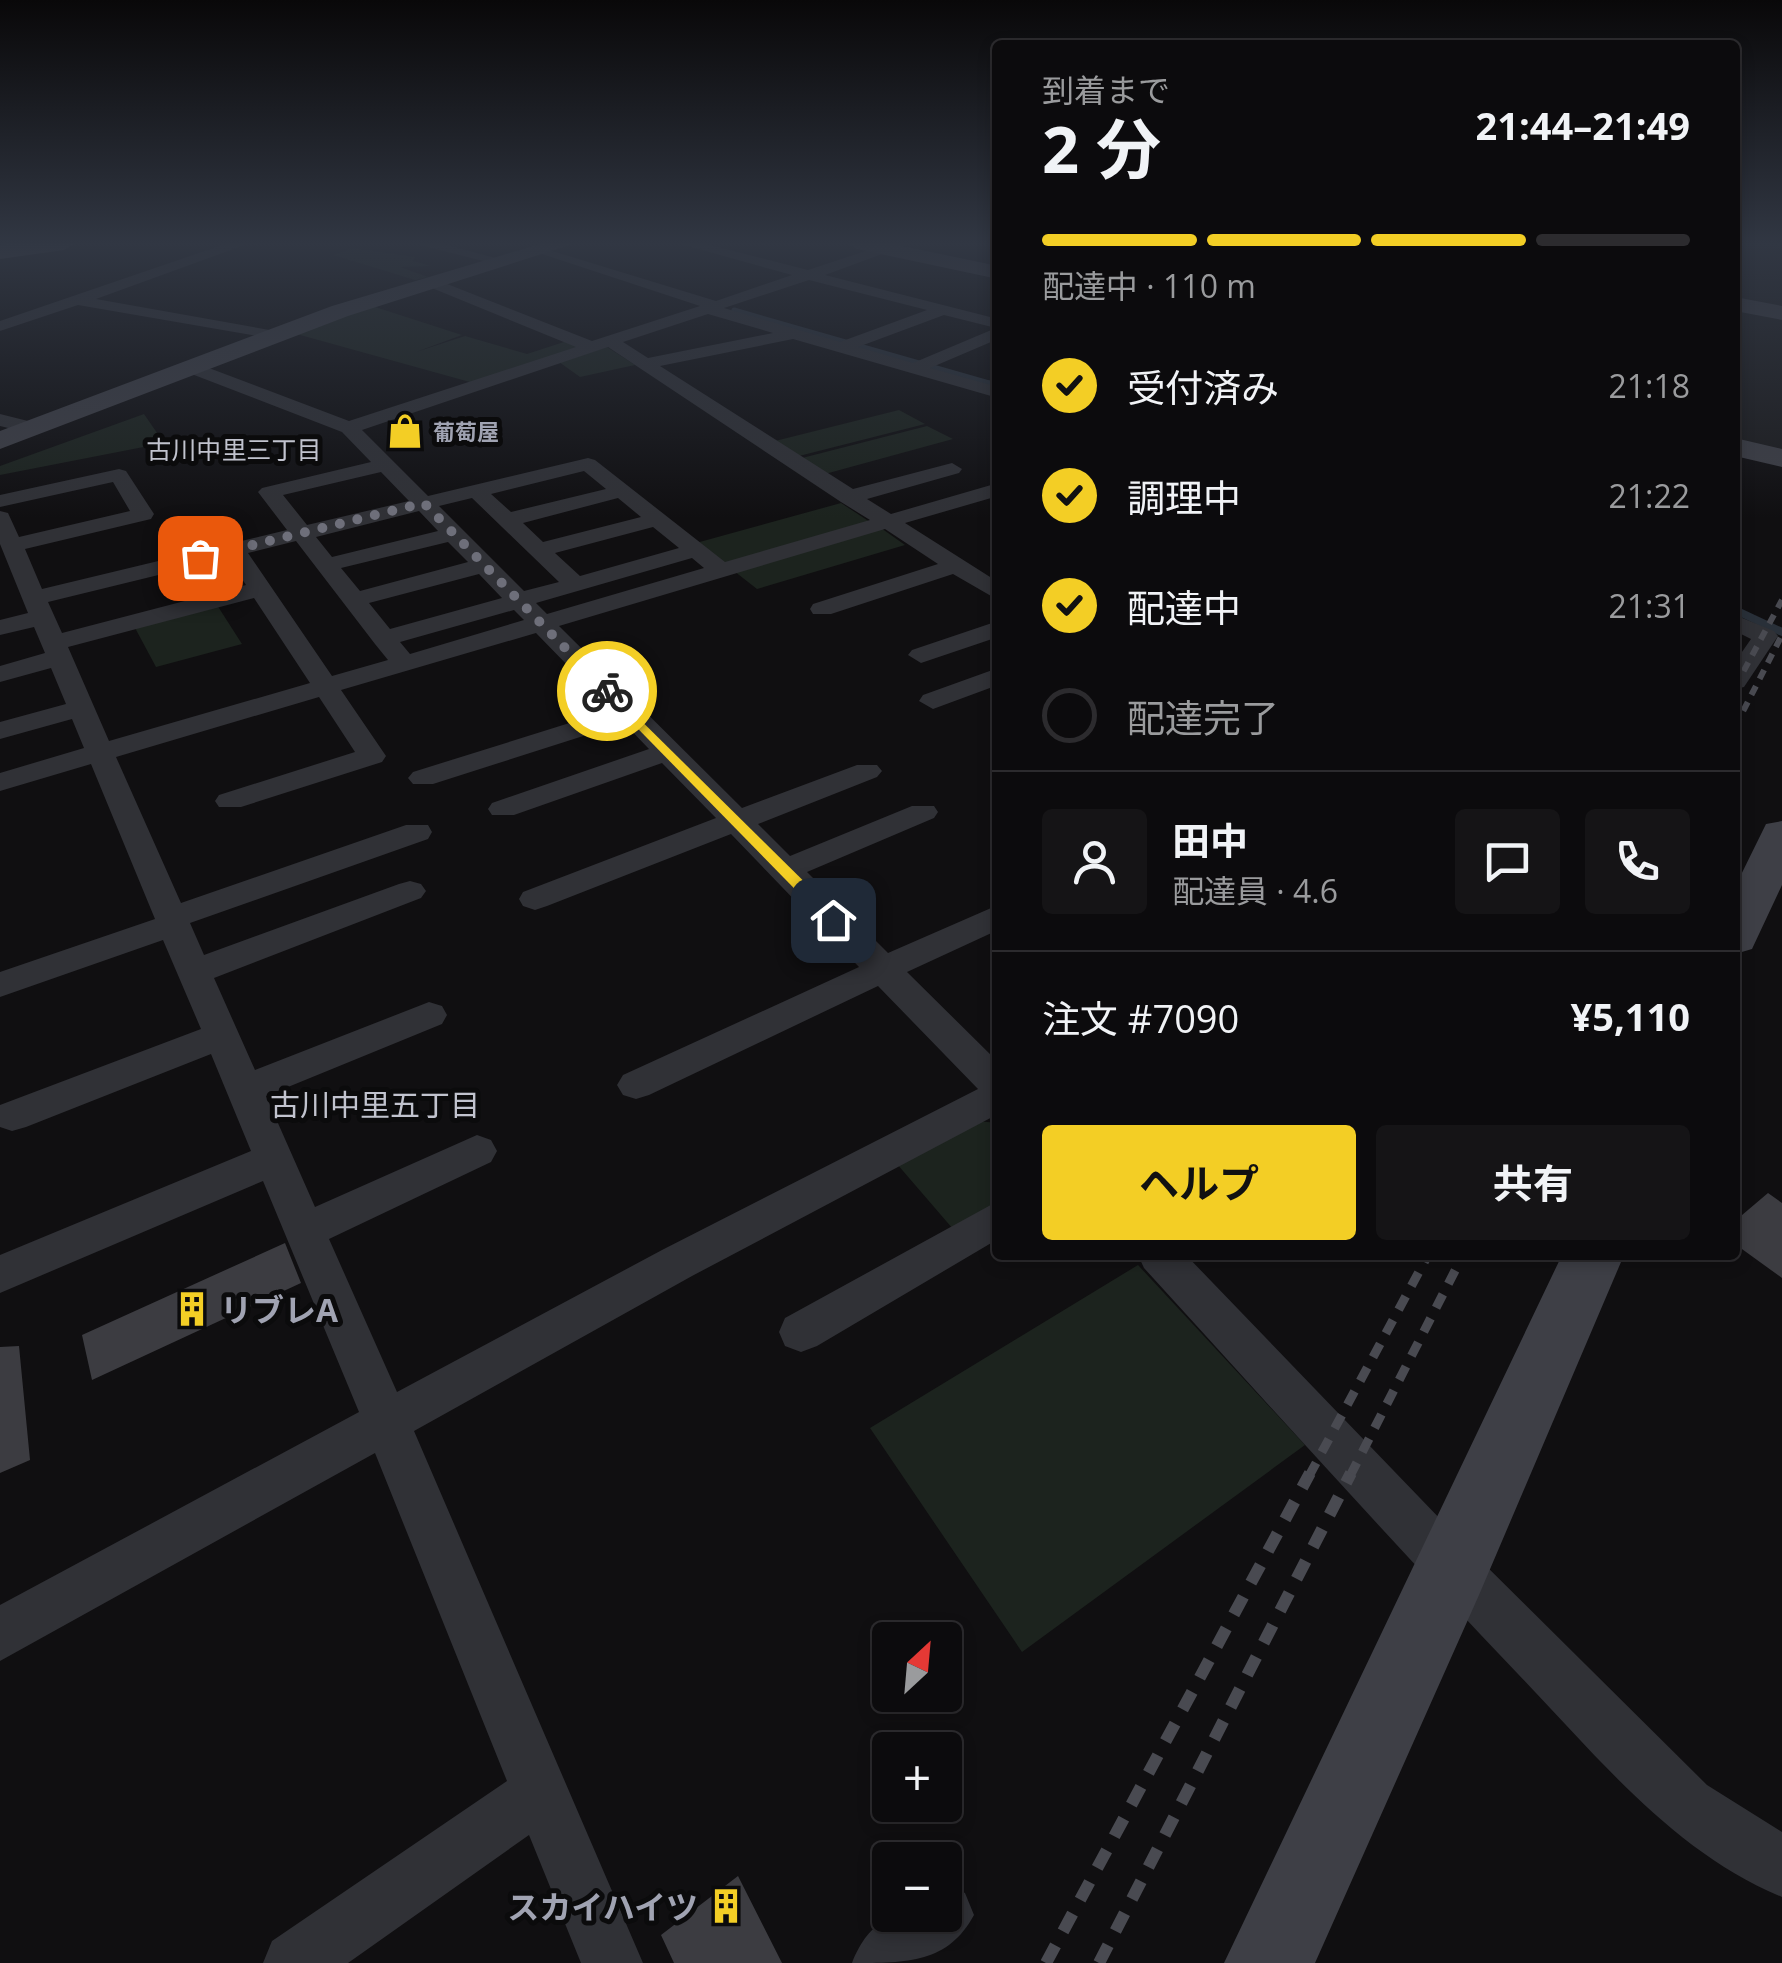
<!DOCTYPE html>
<html lang="ja">
<head>
<meta charset="utf-8">
<style>
  :root { --surface:#0c0b0d; --page:#151416; --text:#f1f3f6; --muted:#9a9b9d; --line:#2c2b2e; --accent:#f3ce25 }
  body { margin:0; font-family:"Open Sans","Noto Sans JP",sans-serif; background:var(--page); color:var(--text); height:100vh; display:flex; flex-direction:column; font-size:38px; white-space:nowrap }
  * { box-sizing:border-box; margin:0 }
  p { font-size:32px; color:var(--muted) }
  .icon { flex:none; width:55px; height:55px; fill:none; stroke:currentColor; stroke-width:2; stroke-linecap:round; stroke-linejoin:round }
  .map { position:relative; flex:1; overflow:hidden }
  .drawer { position:absolute; left:992px; top:40px; width:748px; height:1220px; display:flex; flex-direction:column; background:var(--surface); border-radius:10px; box-shadow:0 5px 15px #0003,0 0 0 2px var(--line) }
  .drawer>* { flex:none }
  .needle { width:65px; rotate:26deg }
  .controls { position:absolute; left:872px; top:1622px; display:grid; gap:20px }
  .controls a { display:grid; place-items:center; width:90px; height:90px; border-radius:10px; background:var(--surface); box-shadow:0 5px 15px #0003,0 0 0 2px var(--line); font-size:50px }
  .pin { position:absolute; display:grid; place-items:center; width:85px; height:85px; color:#fff; margin:-42px; border-radius:20px; box-shadow:0 5px 15px #0006 }
  .courier { position:absolute; display:grid; place-items:center; width:100px; height:100px; margin:-50px; border:8px solid #f3ce25; border-radius:50%; background:#fff; color:#222; box-shadow:0 2px 12px #0007 }
  .summary em { font-style:normal; font-weight:700 }
  .summary div { display:flex; flex-direction:column-reverse }
  .summary { display:flex; align-items:center; justify-content:space-between; height:170px; padding:0 50px }
  h1 { font-size:65px; font-weight:700; line-height:75px }
  .bar { display:grid; grid-template-columns:repeat(4,1fr); gap:15px 10px; align-content:center; height:120px; padding:0 50px }
  .bar i { height:12px; border-radius:8px; background:var(--line) }
  .bar .current { background:var(--accent) }
  .bar p { grid-column:span 4 }
  .line { display:flex; align-items:center; gap:25px; padding:0 50px; border-top:2px solid var(--line) }
  .line div { flex:1 }
  .round { display:grid; place-items:center; flex:none; width:105px; height:105px; border-radius:10px; background:var(--page) }
  ol { padding:0 50px; list-style:none }
  li { display:flex; align-items:center; gap:30px; height:110px }
  li p { margin-inline-start:auto }
  li .icon { padding:10px; border-radius:50%; background:var(--accent); color:#111; stroke-width:4 }
  li:last-child { color:var(--muted) }
  li i { width:55px; height:55px; border:5px solid var(--line); border-radius:50% }
  .cta { display:flex; gap:20px; margin-top:auto; padding:20px 50px }
  .cta a { flex:1; height:115px; border-radius:10px; background:var(--accent); color:#111; font-size:40px; font-weight:700; line-height:115px; text-align:center }
  .cta a+a { background:var(--page); color:var(--text) }
  .map>svg:first-child { display:block }
  .built { fill:#1c1c1e }
  .green { fill:#1c231e }
  .lines { fill:none; stroke-linecap:round; stroke-linejoin:round }
  .stream-far2 { stroke:#293039; stroke-width:5 }
  .stream-far1 { stroke:#293039; stroke-width:6 }
  .stream { stroke:#293039; stroke-width:8 }
  .building { fill:#3c3c41 }
  .street { fill:#303136; fill-rule:evenodd }
  .secondary { fill:#3e3f46; fill-rule:evenodd }
  .primary { fill:#4c4d55; fill-rule:evenodd }
  .rail-far2 { stroke:#494a51; stroke-width:6; stroke-dasharray:10 8; stroke-linecap:butt }
  .rail-far1 { stroke:#494a51; stroke-width:9; stroke-dasharray:15 12; stroke-linecap:butt }
  .rail { stroke:#494a51; stroke-width:12; stroke-dasharray:20 16; stroke-linecap:butt }
  .route { fill:#f3ce25 }
  .done { stroke:#6e6f7a; stroke-width:10; stroke-dasharray:0 18 }
  .labels { text-anchor:middle; dominant-baseline:central; stroke-width:10; stroke-linejoin:round; paint-order:stroke }
  .far-poi-label { font-size:22px; font-weight:bold; fill:#a0a3b2; stroke:#0b0b0c; text-anchor:start }
  .far-neighbourhood-label { font-size:25px; fill:#c1c3ce; stroke:#0b0b0c }
  .neighbourhood-label { font-size:30px; fill:#c1c3ce; stroke:#0b0b0c }
  .near-poi-label { font-size:32px; font-weight:bold; fill:#a0a3b2; stroke:#0b0b0c; text-anchor:start }
</style>
</head>
<body>
<div class="map">
<svg width="1782" height="1963" viewBox="0 0 1782 1963">
  <rect width="100%" height="100%" fill="#100f11"/>
  <!-- built -->
  <path class="built" d="M1735 243H1782V311L1735 302Z
    M1735 308 1782 317V450L1735 439Z"/>
  <!-- green -->
  <path class="green" d="M353 248 415 257 413 261 431 266 400 267 428 277 415 280 333 255Z
    M369 305 462 335 416 352 465 336 527 354 567 341 587 348 477 384 293 333Z
    M607 347 635 365 580 377 559 362Z
    M899 410 925 424 799 456 775 441Z
    M144 414 164 443 0 475V466Z
    M927 426 953 439 825 474 802 458Z
    M841 503 870 522 722 564 696 543Z
    M881 528 905 545 757 589 734 571Z
    M217 605 242 644 156 667 134 626Z
    M978 1121 997 1123V1204L953 1229 897 1164Z
    M1138 1265 1305 1445 1022 1652 870 1428Z"/>
  <g class="lines">
    <!-- stream-far2 -->
    <path class="stream-far2" d="M734 310 996 385"/>
    <!-- stream-far1 -->
    <path class="stream-far1" d="M988 383 998 386"/>
    <!-- stream -->
    <path class="stream" d="M1735 610 1782 632"/>
  </g>
  <!-- building -->
  <path class="building" d="M1768 1193 1782 1203V1278L1735 1244V1221Z
    M285 1243 301 1283 92 1380 82 1335Z
    M19 1346 30 1460 0 1473V1347Z
    M738 1876 782 1963H674L661 1935Z"/>
  <g class="lines">
    <!-- street -->
    <path class="street" d="M228 243H250L96 299 275 331 281 332V340L78 305 0 331V321Z
      M412 243H440L510 262 503 266Z
      M677 243H702L808 270 890 243H912L825 275 998 319V339L930 368 998 387V398L793 339 660 366 853 489 952 463 962 469 959 473 867 499 891 514 998 483V496L905 523 998 582V600L953 574 831 614H813L810 609 813 604 938 564 885 529 559 626 742 808 857 765H877L882 771 877 777 758 824 790 856 912 806H934L938 812 934 818 807 872 888 953 998 905V930L907 972 998 1062V1114L692 1276 414 1431 643 1963H581L529 1835 348 1963H263L272 1941 507 1781 375 1453 0 1661V1605L359 1412 263 1181 0 1293V1255L251 1151 211 1054 26 1127 12 1131 0 1127V1105L201 1029 163 940 0 997V972L155 919 91 764 0 791V773L84 748 72 719 0 739V722L66 704 51 668 0 682V666L45 653 34 627 0 635V620L28 613 0 544V511L8 513 19 537 130 511 113 482 0 507V495L119 469 126 471 154 514 151 519 25 549 42 589 287 530 258 492 262 488 371 462 342 432 189 373V365H201L349 421 576 347 427 286V280H437L592 341 700 306 539 253V247L716 301 792 275ZM809 280 927 310 840 342 724 308ZM708 314 773 333 648 358 623 342ZM944 315 996 328 913 363 858 347ZM608 347 841 502 870 520 725 562 595 460 588 458 428 496 362 430ZM584 471 606 489 511 512 491 494ZM381 472 409 501 307 525 283 495ZM472 498 559 582 524 591 439 506ZM618 498 641 517 543 542 523 523ZM419 511 438 531 332 557 316 537ZM653 527 679 548 580 576 555 553ZM296 541 375 644 388 660 332 676 248 553ZM448 542 468 562 360 591 341 568ZM228 558 246 585 62 633 48 602ZM692 558 704 568 547 614 536 603ZM479 574 502 598 390 629 369 603ZM254 598 310 683 109 741 68 647ZM514 610 524 620 410 654 400 642ZM536 633 611 710 413 772 408 778 413 784H433L624 723 649 749 492 803 488 809 492 815H514L662 763 716 818 523 892 519 899 523 906 535 910 547 906 731 834 859 967 623 1075 617 1085 623 1095 636 1099 649 1095 878 986 978 1089 662 1250 397 1392 329 1239 491 1162 497 1151 491 1140 477 1135 315 1207 266 1096 442 1024 447 1015 442 1006 429 1002 255 1070 214 978 421 898 426 891 421 884 410 881 399 884 204 955 190 923 428 839 432 832 428 825H406L181 903 116 757 319 697 355 752 219 795 215 801 219 807H241L382 762 386 756 341 690Z
      M0 414 40 424 43 428 33 434 0 426Z
      M1735 615 1774 631 1778 636 1744 687 1735 689V662L1751 639 1735 631Z
      M998 621V637L921 663 908 655 912 650Z
      M998 668V685L933 709 919 701 923 695Z
      M998 1201V1239L817 1346 801 1352 785 1346 779 1332 785 1318Z
      M1138 1255H1186L1471 1551 1707 1785 1782 1832V1897C1673 1852 1598 1757 1518 1674 1391 1541 1268 1404 1144 1268Z
      M945 1885 965 1893 974 1915C948 1963 908 1963 852 1963 872 1913 897 1915 945 1915Z"/>
    <!-- secondary -->
    <path class="secondary" d="M543 243H576L348 316 0 449V431L332 306Z
      M847 243H888L998 266V279L857 249Z
      M1735 297 1782 306V320L1735 311Z
      M1735 438 1782 449V467L1735 456Z
      M1782 821V885L1752 949 1735 954V887L1766 824Z
      M1562 1255H1624L1479 1595 1315 1963H1224Z"/>
    <!-- primary -->
    <path class="primary" d="M13 243H75L64 250 0 259V245Z"/>
    <!-- rail-far2 -->
    <path class="rail-far2" d="M1735 687 1782 600
      M1735 727 1782 635"/>
    <!-- rail-far1 -->
    <path class="rail-far1" d="M1309 1476 1428 1255
      M1350 1476 1463 1255"/>
    <!-- rail -->
    <path class="rail" d="M1046 1963 1310 1473
      M1099 1963 1351 1473"/>
  </g>
  <!-- sky -->
  <linearGradient id="sky" x2="0" y2="1"><stop stop-color="#090809"/><stop offset="0.47" stop-color="#313743"/><stop offset="1" stop-color="#313743" stop-opacity="0"/></linearGradient>
  <rect width="1782" height="518" fill="url(#sky)"/>
  <!-- route -->
  <path class="route" d="M607 687 839 916V923H828L603 693Z"/>
  <g class="lines">
    <!-- done -->
    <path class="done" d="M200 558 424 503 607 691"/>
  </g>
  <!-- icons -->
  <defs>
    <symbol id="shop-bare" viewBox="-9 -9 18 18"><path d="M-5-2.5h2.3a2.7 3.5 0 0 1 5.4 0H5L5.5 6h-11ZM-1.5-2.5h3a1.5 2.3 0 0 0-3 0Z" fill="#f3ce25" stroke="#0b0b0c" stroke-width="2.5" paint-order="stroke"/></symbol>
    <symbol id="building-bare" viewBox="-9 -9 18 18"><path d="M-4-6H4V6H1V3H-1V6H-4ZM-2.5-4.3h1.7v1.8h-1.7ZM.8-4.3h1.7v1.8H.8ZM-2.5-1h1.7V.8h-1.7ZM.8-1h1.7V.8H.8Z" fill="#f3ce25" stroke="#0b0b0c" stroke-width="2.5" paint-order="stroke"/></symbol>
  </defs>
  <g fill-rule="evenodd">
    <use href="#shop-bare" x="380" y="406" width="50" height="50"/>
    <use href="#building-bare" x="167" y="1284" width="50" height="50"/>
    <use href="#building-bare" x="701" y="1881" width="50" height="50"/>
  </g>
  <g class="labels">
    <!-- far-poi labels -->
    <g class="far-poi-label">
      <text x="433" y="431">葡萄屋</text>
    </g>
    <!-- far-neighbourhood labels -->
    <g class="far-neighbourhood-label">
      <text x="234" y="449">古川中里三丁目</text>
    </g>
    <!-- neighbourhood labels -->
    <g class="neighbourhood-label">
      <text x="375" y="1104">古川中里五丁目</text>
    </g>
    <!-- near-poi labels -->
    <g class="near-poi-label">
      <text x="220" y="1309">リブレA</text>
      <text x="698" y="1906" text-anchor="end">スカイハイツ</text>
    </g>
  </g>
</svg>
<div class="controls">
<a><svg class="needle" viewBox="-14 -14 28 28"><path d="M0-13l5 13h-10z" fill="#e53935"/><path d="M0 13l5-13h-10z" fill="#9a9b9d"/></svg></a>
<a>+</a>
<a>−</a>
</div>
<div class="pin" style="left:200px;top:558px;background:#ea580c"><svg class="icon" aria-label="bag" viewBox="0 0 24 24"><path d="M5 8h14l-1 12H6zM9 8a3 3 0 0 1 6 0"/></svg></div>
<div class="pin" style="left:833px;top:920px;background:#1f2937"><svg class="icon" aria-label="home" viewBox="0 0 24 24"><path d="M3 11l9-7 9 7M6 9v11h12V9"/></svg></div>
<div class="courier" style="left:607px;top:691px"><svg class="icon" aria-label="bike" viewBox="0 0 24 24"><circle cx="6" cy="16" r="4"/><circle cx="18" cy="16" r="4"/><path d="M6 16l4-8h5l3 8M10 8l3 8H6M13 5h3"/></svg></div>
<section class="drawer">
<div class="summary"><div><h1>2 分</h1><p>到着まで</p></div><em>21:44–21:49</em></div>
<div class="bar"><i class="current"></i><i class="current"></i><i class="current"></i><i></i><p>配達中 · 110 m</p></div>
<ol>
<li><svg class="icon" aria-label="check" viewBox="0 0 24 24"><path d="M5 12l5 5 9-10"/></svg>受付済み<p>21:18</p></li>
<li><svg class="icon" aria-label="check" viewBox="0 0 24 24"><path d="M5 12l5 5 9-10"/></svg>調理中<p>21:22</p></li>
<li><svg class="icon" aria-label="check" viewBox="0 0 24 24"><path d="M5 12l5 5 9-10"/></svg>配達中<p>21:31</p></li>
<li><i></i>配達完了</li>
</ol>
<div class="line" style="height:180px"><a class="round"><svg class="icon" aria-label="person" viewBox="0 0 24 24"><circle cx="12" cy="8" r="4"/><path d="M4 21q1-7 8-7t8 7"/></svg></a><div><b>田中</b><p>配達員 · 4.6</p></div><a class="round"><svg class="icon" aria-label="chat" viewBox="0 0 24 24"><path d="M4 5h16v11H9l-5 4z"/></svg></a><a class="round"><svg class="icon" aria-label="phone" viewBox="0 0 24 24"><path d="M5 4h4l2 5-3 2q2 4 5 5l2-3 5 2v4C11 20 4 13 5 4z"/></svg></a></div>
<div class="line" style="height:130px"><div>注文 #7090</div><b>¥5,110</b></div>
<div class="cta"><a>ヘルプ</a><a>共有</a></div>
</section>
</div>
</body>
</html>
